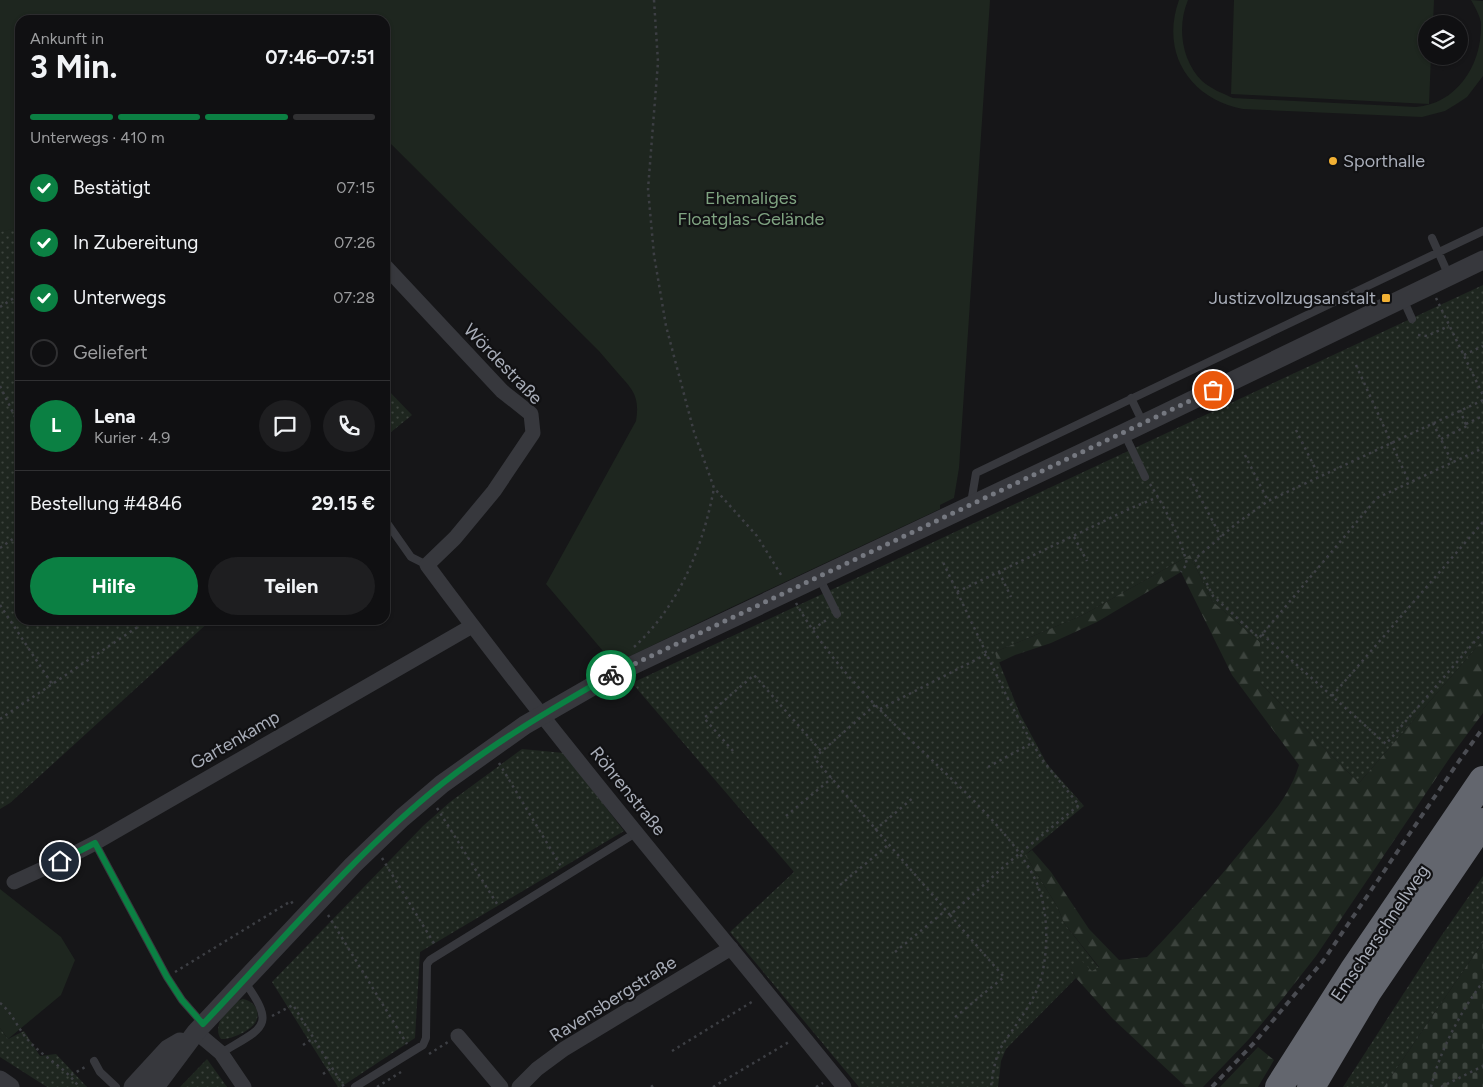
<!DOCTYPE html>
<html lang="de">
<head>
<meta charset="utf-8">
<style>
  :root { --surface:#101012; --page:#1e1e20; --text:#f1f3f6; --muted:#9c9d9f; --line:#303032; --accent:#0b8043 }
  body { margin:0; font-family:Figtree,sans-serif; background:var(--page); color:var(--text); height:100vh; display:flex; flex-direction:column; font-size:19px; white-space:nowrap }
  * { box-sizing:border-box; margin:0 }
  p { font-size:16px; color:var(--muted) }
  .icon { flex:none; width:28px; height:28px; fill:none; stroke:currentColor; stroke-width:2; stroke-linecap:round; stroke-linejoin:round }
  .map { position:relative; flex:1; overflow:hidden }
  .details { position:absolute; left:15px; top:15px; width:375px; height:610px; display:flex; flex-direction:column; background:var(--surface); border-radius:15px; box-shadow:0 1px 4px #0004,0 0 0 1px var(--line) }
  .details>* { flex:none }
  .buttons { position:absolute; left:1418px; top:15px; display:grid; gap:10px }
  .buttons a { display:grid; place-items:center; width:50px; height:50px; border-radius:50%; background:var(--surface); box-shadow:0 1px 4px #0004,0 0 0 1px var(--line); font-size:25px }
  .pin { position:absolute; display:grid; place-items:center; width:42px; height:42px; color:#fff; margin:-21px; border:2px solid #fff; border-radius:50%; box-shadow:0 1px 5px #0007 }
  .courier { position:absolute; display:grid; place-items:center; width:50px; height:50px; margin:-25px; border:4px solid #0b8043; border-radius:50%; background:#fff; color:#222; box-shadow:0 1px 6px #0007 }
  .summary em { font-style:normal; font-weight:700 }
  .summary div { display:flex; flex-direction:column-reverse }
  .summary { display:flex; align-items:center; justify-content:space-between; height:85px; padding:0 15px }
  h1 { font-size:32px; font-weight:700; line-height:38px }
  .bar { display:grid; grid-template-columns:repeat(4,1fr); gap:8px 5px; align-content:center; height:60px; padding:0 15px }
  .bar i { height:6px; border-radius:4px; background:var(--line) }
  .bar .on { background:var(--accent) }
  .bar p { grid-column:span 4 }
  .line { display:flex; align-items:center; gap:12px; padding:0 15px; border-top:1px solid var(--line) }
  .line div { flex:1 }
  .round { display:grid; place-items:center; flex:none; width:52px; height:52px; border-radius:26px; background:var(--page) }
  ol { padding:0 15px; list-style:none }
  li { display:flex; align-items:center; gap:15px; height:55px }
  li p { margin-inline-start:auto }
  li .icon { padding:5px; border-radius:50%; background:var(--accent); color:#fff; stroke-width:4 }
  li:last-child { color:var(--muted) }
  li i { width:28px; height:28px; border:2px solid var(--line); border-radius:50% }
  .button { display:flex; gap:10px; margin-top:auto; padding:10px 15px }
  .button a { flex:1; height:58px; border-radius:30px; background:var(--accent); color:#fff; font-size:20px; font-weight:700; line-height:58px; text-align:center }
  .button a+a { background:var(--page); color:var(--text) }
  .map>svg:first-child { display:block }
  .grass { fill:url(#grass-dots) }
  .forest { fill:url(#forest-firs) }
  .cemetery { fill:url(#cemetery-stones) }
  .park { fill:#1e261f }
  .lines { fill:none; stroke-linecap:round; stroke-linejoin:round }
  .path { stroke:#3d3f44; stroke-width:2.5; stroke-dasharray:2.5 4; stroke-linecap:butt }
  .service { stroke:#37383d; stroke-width:8 }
  .minor { stroke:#37383d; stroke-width:15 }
  .tertiary { stroke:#37383d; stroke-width:19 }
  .motorway { stroke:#63666e; stroke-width:28 }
  .rail { stroke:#4a4c52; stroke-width:4; stroke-dasharray:6 5; stroke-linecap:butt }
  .done { stroke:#757880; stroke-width:5; stroke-dasharray:0 9 }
  .route { stroke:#0b8043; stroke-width:6 }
  .poi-dot { fill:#f2b134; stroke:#111113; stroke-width:2 }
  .labels { text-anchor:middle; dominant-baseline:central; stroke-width:4.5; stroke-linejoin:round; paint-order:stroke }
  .poi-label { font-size:18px; fill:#a8adb8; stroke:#111113; text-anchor:start }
  .park-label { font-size:18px; fill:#7fa381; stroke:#111113 }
  .street-label { font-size:18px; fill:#a8adb8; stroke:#111113 }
</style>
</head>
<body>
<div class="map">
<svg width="1483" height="1087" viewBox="0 0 1483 1087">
  <defs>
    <pattern id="grass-dots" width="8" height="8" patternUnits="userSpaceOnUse" patternTransform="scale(1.25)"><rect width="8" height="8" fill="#1e261f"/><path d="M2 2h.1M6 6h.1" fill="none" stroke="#3c433d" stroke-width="1.8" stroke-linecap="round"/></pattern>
    <pattern id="forest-firs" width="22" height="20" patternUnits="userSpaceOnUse" patternTransform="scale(1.25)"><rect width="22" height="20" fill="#1e261f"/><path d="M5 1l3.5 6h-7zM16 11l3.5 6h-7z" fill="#3c433d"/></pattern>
    <pattern id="cemetery-stones" width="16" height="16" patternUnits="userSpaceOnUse" patternTransform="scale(1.25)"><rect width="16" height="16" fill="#1e261f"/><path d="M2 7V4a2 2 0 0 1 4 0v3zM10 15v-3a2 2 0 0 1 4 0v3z" fill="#3c433d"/></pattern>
  </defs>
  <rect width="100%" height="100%" fill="#161618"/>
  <!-- grass -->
  <path class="grass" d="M20 218V620H211L10 803 0 809V223Z
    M1483 285V640L1359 783 1260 683V642L1212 601 1190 555 1083 615 995 652 1020 714 1047 764 1084 806 1025 855 1057 906 1064 923 1099 968 1092 971 1071 969 1076 978 1006 1049 1001 1061 998 1087H859L730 932 794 872 632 683Z
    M385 387 412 415 385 437Z
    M522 749 564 753 624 831 420 952 415 1038 341 1087H338L272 982 423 826 450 802Z
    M1483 876V942L1384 1087H1343L1437 942Z
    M243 999C254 1001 262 1012 255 1023 250 1031 230 1040 221 1039 211 1026 229 1002 243 999Z
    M0 1028 8 1039 24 1031 40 1056 56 1054 87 1087H47L0 1057Z
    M207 1059 227 1087H180Z"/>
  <!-- forest -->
  <path class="forest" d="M1190 555 1212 601 1260 642V683L1359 783 1483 640V713L1451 756 1316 956 1284 997 1249 1039 1203 1087H1186L1113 1019 1076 978 1071 969 1081 960 1092 971 1099 967 1064 923 1057 906 1025 855 1032 850 1051 872 1089 929 1119 960 1147 957C1182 921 1215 883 1247 844 1269 817 1288 800 1299 765L1232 675 1181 572 1097 622 1051 643 1015 655 998 663 995 652 1083 615Z
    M1258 1047 1274 1060 1258 1087H1220Z"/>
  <!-- cemetery -->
  <path class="cemetery" d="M1483 942V1087H1384Z"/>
  <!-- park -->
  <path class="park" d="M0 0H990L959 468 954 498 940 505V509L717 614 614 664 546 584 636 421C640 396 633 390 617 372 611 365 605 358 599 351L385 138V20H20V227L0 232Z
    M1179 0H1188C1177 26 1181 60 1202 81 1211 89 1222 93 1233 98L1416 107C1457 104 1483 64 1481 22 1479 14 1475 7 1471 0L1483 1V76L1467 97 1458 103 1445 111 1422 117 1243 109C1190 99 1160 53 1179 0Z
    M1234 0H1434L1433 24H1426V56H1431L1429 104 1231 94Z
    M0 889 61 937 75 960 61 995 8 1039 0 1028Z"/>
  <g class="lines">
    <!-- path -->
    <path class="path" d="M654 0 658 62 648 189 654 255 666 326 694 432 714 488 757 536 783 578
      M1436 298 1483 395
      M0 307 20 294
      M1418 335 1427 336 1449 326
      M1464 355 1483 346
      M1356 365 1409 482
      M0 386 20 427
      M1483 400 1268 501 1237 523 1195 559 1213 596 1259 638 1377 498 1483 448
      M1460 410 1466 425
      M1433 423 1452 462
      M1466 424 1483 416
      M1296 430 1319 476
      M1441 439 1467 426
      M1245 455 1268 501
      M1190 478 1221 537
      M1150 484C1165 508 1180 536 1187 564L1181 572
      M1074 537 1087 561
      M0 548 20 534
      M999 572 1011 597
      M957 592 1129 509 1158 497
      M796 603C831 665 883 714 934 762 967 794 1021 843 1038 886 1047 909 1048 940 1044 964 1040 996 1020 1018 1003 1044 995 1057 993 1072 991 1087
      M0 605 52 684
      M813 629 828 619
      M1262 634 1386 744 1483 632
      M634 647C679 606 703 547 714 488
      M1332 696 1483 522
      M875 705 814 758 950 915 1008 863 1079 805 1044 762 1032 743 1008 699 942 560
      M880 709 987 654
      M0 719 145 622 146 620
      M733 751 704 718 754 675 821 751
      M499 763 562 868
      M988 767 1032 743
      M437 808 499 907
      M786 816 832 778
      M875 830 914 797
      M382 858 435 945
      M840 885 888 845
      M328 915 407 1044
      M950 915 1004 977 954 1018
      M895 952 945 911
      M175 972 291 901 294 906
      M0 1003C12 1012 18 1029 28 1040 44 1058 65 1067 79 1087
      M272 1016 293 1005 344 1087
      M303 1045 314 1038
      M672 1051 755 1000
      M429 1054 448 1042
      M323 1074 332 1068
      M71 1075 87 1066
      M377 1087 401 1072
      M651 1087 655 1084
      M713 1087 789 1042
      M816 1087 823 1083
      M1431 1087C1439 1053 1461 1010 1483 982
      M1441 1087 1483 1066"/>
    <!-- service -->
    <path class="service" d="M1432 238 1449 276
      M1403 299 1412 319
      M1131 398 1143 423
      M1124 433 1145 477
      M971 503 976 473 1483 231
      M385 520 411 557 427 565
      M819 577 837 614
      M95 843 167 977 182 1000 203 1024
      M221 1053C264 1027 277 1027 244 981
      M94 1061 100 1072 116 1087
      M355 1087 423 1045 426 1038 427 964 430 960 637 832"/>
    <!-- minor -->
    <path class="minor" d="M385 266 502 391 531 414 533 433 494 491 455 538 427 565C559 744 704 914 844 1087
      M14 882 60 861 95 843 472 626
      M196 1032 221 1053 244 1087
      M458 1036 501 1087
      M519 1087 537 1069 564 1049 731 948"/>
    <!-- tertiary -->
    <path class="tertiary" d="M0 1080 10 1087
      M133 1087 168 1049 180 1042
      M155 1087 196 1032 353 865 402 818 442 784 525 725 612 675 1124 433 1483 260"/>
    <!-- motorway -->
    <path class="motorway" d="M1279 1087 1353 971 1483 780
      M1311 1087 1368 991 1483 822"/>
    <!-- rail -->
    <path class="rail" d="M1212 1087 1254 1043 1323 961 1459 761 1483 728"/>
  </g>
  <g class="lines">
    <!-- done -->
    <path class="done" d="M611 675 1213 390"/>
    <!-- route -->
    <path class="route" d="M60 861 95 843 167 977 182 1000 203 1024C280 943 355 853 443 783 495 742 553 708 611 675"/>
  </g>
  <!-- markers -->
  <g class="poi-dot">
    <circle cx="1333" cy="161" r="5"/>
    <rect x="1381" y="293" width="10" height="10" rx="2.5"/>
  </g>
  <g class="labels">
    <!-- poi labels -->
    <g class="poi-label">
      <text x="1343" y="161">Sporthalle</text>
      <text x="1376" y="298" text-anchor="end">Justizvollzugsanstalt</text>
    </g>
    <!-- park labels -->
    <g class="park-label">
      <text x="751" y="198">Ehemaliges<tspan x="751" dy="21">Floatglas-Gelände</tspan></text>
    </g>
    <!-- street labels -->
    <g class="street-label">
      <text transform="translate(503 364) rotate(46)">Wördestraße</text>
      <text transform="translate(235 740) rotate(-30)">Gartenkamp</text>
      <text transform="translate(628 791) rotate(51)">Röhrenstraße</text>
      <text transform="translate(1380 933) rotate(-56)">Emscherschnellweg</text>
      <text transform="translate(613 999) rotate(-32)">Ravensbergstraße</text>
    </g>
  </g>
</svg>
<div class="buttons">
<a><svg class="icon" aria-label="layers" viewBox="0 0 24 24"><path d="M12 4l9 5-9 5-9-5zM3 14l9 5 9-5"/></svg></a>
</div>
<div class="pin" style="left:1213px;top:390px;background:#ea580c"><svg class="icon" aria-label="bag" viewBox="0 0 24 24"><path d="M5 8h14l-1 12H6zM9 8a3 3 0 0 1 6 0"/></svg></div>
<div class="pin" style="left:60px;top:861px;background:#1f2937"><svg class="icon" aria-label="home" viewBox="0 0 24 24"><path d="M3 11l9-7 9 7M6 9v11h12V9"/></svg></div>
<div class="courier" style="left:611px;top:675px"><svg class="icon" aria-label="bike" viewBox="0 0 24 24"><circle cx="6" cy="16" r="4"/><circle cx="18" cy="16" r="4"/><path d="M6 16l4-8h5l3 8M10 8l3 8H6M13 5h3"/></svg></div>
<section class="details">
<div class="summary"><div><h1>3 Min.</h1><p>Ankunft in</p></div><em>07:46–07:51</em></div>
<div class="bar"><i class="on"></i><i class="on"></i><i class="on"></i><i></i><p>Unterwegs · 410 m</p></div>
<ol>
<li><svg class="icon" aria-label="check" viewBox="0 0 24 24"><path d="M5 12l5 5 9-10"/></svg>Bestätigt<p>07:15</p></li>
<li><svg class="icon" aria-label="check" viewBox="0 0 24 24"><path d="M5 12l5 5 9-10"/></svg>In Zubereitung<p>07:26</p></li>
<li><svg class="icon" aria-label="check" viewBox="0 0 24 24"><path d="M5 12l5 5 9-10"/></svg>Unterwegs<p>07:28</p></li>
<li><i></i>Geliefert</li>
</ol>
<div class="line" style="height:90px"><b class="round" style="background:var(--accent);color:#fff">L</b><div><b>Lena</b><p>Kurier · 4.9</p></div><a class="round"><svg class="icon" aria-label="chat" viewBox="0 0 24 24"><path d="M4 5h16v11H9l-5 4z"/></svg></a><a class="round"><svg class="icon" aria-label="phone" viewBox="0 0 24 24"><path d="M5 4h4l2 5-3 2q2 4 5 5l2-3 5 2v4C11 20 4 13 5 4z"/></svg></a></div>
<div class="line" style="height:65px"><div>Bestellung #4846</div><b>29.15 €</b></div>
<div class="button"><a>Hilfe</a><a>Teilen</a></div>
</section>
</div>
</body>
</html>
